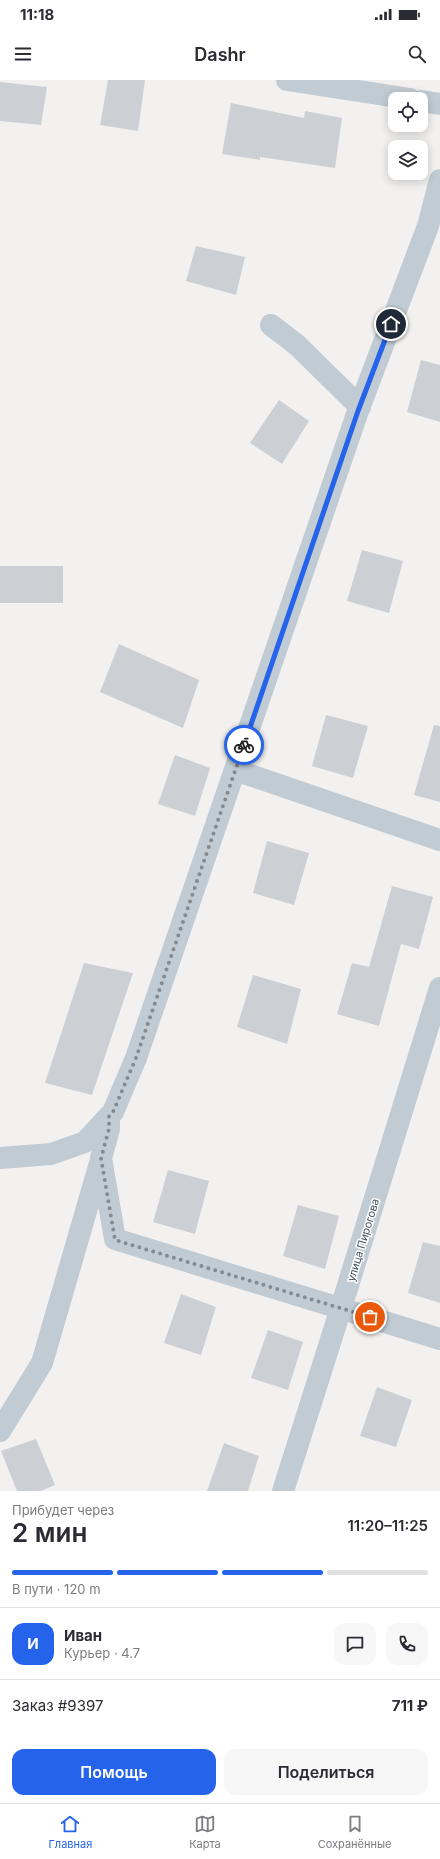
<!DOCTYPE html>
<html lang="ru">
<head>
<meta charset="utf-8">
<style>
  :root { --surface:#fff; --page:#f7f7f7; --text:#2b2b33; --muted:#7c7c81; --line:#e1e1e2; --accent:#2563eb }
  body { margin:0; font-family:Inter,sans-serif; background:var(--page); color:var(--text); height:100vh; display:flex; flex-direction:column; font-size:15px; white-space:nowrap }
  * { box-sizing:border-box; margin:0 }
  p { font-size:13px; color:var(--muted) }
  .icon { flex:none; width:22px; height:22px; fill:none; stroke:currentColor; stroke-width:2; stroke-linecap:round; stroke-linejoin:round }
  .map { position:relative; height:1411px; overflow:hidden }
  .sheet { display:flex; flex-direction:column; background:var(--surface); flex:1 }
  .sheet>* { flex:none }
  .buttons { position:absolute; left:388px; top:12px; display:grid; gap:8px }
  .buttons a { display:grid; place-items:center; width:40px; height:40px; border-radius:8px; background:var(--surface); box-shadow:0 2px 10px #0003; font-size:20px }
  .pin { position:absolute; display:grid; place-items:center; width:34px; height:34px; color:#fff; margin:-17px; border:2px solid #fff; border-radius:50%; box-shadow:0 1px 4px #0007 }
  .courier { position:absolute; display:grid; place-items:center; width:40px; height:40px; margin:-20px; border:3px solid #2563eb; border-radius:50%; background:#fff; color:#222; box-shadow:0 1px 5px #0007 }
  .overview em { font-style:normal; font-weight:600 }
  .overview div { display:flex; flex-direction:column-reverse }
  .overview { display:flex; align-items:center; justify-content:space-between; height:68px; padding:0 12px }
  h1 { font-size:26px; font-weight:600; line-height:30px }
  .bar { display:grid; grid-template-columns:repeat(4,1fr); gap:6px 4px; align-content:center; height:48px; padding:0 12px }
  .bar i { height:5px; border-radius:3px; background:var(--line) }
  .bar .on { background:var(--accent) }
  .bar p { grid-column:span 4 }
  .line { display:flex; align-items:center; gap:10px; padding:0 12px; border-top:1px solid var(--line) }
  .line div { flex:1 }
  .round { display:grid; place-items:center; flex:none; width:42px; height:42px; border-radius:12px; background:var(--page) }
  .primary-button { display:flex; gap:8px; margin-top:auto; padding:8px 12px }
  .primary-button a { flex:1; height:46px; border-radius:12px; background:var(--accent); color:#fff; font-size:16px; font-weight:600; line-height:46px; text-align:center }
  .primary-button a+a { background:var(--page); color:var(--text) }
  .status { display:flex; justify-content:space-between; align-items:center; height:28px; padding:0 20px; background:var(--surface); direction:ltr }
  .status svg { height:11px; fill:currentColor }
  header { display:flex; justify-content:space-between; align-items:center; height:52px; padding:0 12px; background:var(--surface); font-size:18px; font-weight:600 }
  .menu { display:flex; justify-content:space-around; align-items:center; height:56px; border-top:1px solid var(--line); background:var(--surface); font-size:11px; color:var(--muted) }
  .menu a { display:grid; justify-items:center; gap:2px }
  .menu .on { color:var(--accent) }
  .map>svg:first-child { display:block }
  .building { fill:#ccd0d5 }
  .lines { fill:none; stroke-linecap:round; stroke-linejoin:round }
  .minor { stroke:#c0cbd3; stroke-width:22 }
  .done { stroke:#838b92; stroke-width:4; stroke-dasharray:0 7.2 }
  .route { stroke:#2563eb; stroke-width:5 }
  .labels { text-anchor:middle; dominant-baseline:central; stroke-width:3; stroke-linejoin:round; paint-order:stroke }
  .street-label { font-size:11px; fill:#46555f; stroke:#fff }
</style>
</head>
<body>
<div class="status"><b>11:18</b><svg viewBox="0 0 49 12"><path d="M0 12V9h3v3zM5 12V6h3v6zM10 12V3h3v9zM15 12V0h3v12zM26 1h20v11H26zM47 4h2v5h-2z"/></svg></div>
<header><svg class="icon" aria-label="menu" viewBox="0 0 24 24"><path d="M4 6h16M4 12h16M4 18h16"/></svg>Dashr<svg class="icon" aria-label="search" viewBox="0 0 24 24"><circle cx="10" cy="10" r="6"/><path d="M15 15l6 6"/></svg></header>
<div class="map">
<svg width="440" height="1411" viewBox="0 0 440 1411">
  <rect width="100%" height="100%" fill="#f3f0f0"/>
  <!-- building -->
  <path class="building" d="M108 0H145L138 51 100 45Z
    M0 2 47 7 41 45 0 41Z
    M231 23 304 38 305 31 342 38 335 88 260 77V80L222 74Z
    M196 166 245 177 236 215 186 201Z
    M421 280 440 285V342L407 332Z
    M279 320 309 341 282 384 250 363Z
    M362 470 403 481 389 533 347 521Z
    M0 486H63V523H0Z
    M119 564 199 600 183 648 100 612Z
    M326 635 368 646 353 698 312 686Z
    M434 645 440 646V722L414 715Z
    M175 675 210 688 195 736 158 724Z
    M267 761 309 773 294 825 253 813Z
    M392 806 433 817 419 869 401 864 379 946 337 934 352 883 369 887Z
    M84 883 133 893 92 1015 45 1003Z
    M253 895 301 909 287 964 237 947Z
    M168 1090 209 1101 195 1154 153 1142Z
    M298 1125 339 1136 325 1189 283 1176Z
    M423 1162 440 1166V1223L408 1213Z
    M181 1214 216 1227 201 1275 164 1263Z
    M268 1250 303 1262 288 1310 251 1298Z
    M377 1307 412 1320 396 1367 360 1356Z
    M36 1359 55 1405 41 1411H17L1 1371Z
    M224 1363 259 1376 248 1411H207Z"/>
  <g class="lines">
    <!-- minor -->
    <path class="minor" d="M287 0 410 19
      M421 21 440 24
      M271 245 297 265 360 327
      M235 690 440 760
      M109 1036V1049L101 1078 115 1159 440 1259
      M0 1078 51 1074 85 1062 113 1032 136 978 358 331 428 146 440 100
      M0 1351 42 1283 100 1083
      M283 1411 341 1228 440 908"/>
  </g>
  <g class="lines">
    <!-- done -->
    <path class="done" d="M244 665 136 978 113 1032 109 1036V1049L101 1078 115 1160 370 1237"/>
    <!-- route -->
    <path class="route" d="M244 665 358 331 391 244"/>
  </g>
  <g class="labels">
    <!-- street labels -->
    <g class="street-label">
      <text transform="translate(363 1160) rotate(-73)">улица Пирогова</text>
    </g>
  </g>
</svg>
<div class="buttons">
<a><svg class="icon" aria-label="locate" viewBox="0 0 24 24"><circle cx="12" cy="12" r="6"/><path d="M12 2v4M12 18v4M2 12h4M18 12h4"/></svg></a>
<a><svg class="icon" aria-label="layers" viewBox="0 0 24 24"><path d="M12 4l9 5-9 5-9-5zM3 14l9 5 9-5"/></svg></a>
</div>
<div class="pin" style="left:370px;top:1237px;background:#ea580c"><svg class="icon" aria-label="bag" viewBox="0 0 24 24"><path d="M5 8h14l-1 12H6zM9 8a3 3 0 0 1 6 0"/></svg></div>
<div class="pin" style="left:391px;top:244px;background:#1f2937"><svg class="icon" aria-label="home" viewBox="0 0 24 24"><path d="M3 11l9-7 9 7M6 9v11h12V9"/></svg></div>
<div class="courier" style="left:244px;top:665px"><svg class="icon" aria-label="bike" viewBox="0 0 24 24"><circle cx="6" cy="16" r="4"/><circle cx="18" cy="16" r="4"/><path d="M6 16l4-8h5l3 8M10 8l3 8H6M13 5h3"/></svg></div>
</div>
<section class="sheet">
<div class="overview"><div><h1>2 мин</h1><p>Прибудет через</p></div><em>11:20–11:25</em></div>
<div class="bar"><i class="on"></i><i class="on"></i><i class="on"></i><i></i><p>В пути · 120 m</p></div>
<div class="line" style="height:72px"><b class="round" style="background:var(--accent);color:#fff">И</b><div><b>Иван</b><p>Курьер · 4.7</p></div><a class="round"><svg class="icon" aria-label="chat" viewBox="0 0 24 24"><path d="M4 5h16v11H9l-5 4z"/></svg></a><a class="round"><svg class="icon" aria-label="phone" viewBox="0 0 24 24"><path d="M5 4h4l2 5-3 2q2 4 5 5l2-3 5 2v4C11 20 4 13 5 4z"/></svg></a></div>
<div class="line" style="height:52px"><div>Заказ #9397</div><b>711 ₽</b></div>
<div class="primary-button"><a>Помощь</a><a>Поделиться</a></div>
</section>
<nav class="menu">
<a class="on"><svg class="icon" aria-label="home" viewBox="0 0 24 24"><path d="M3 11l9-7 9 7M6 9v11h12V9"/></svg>Главная</a>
<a><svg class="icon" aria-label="map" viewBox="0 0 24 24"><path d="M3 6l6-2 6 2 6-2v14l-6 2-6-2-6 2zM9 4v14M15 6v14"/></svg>Карта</a>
<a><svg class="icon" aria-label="saved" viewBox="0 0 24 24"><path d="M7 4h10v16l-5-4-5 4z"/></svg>Сохранённые</a>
</nav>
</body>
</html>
